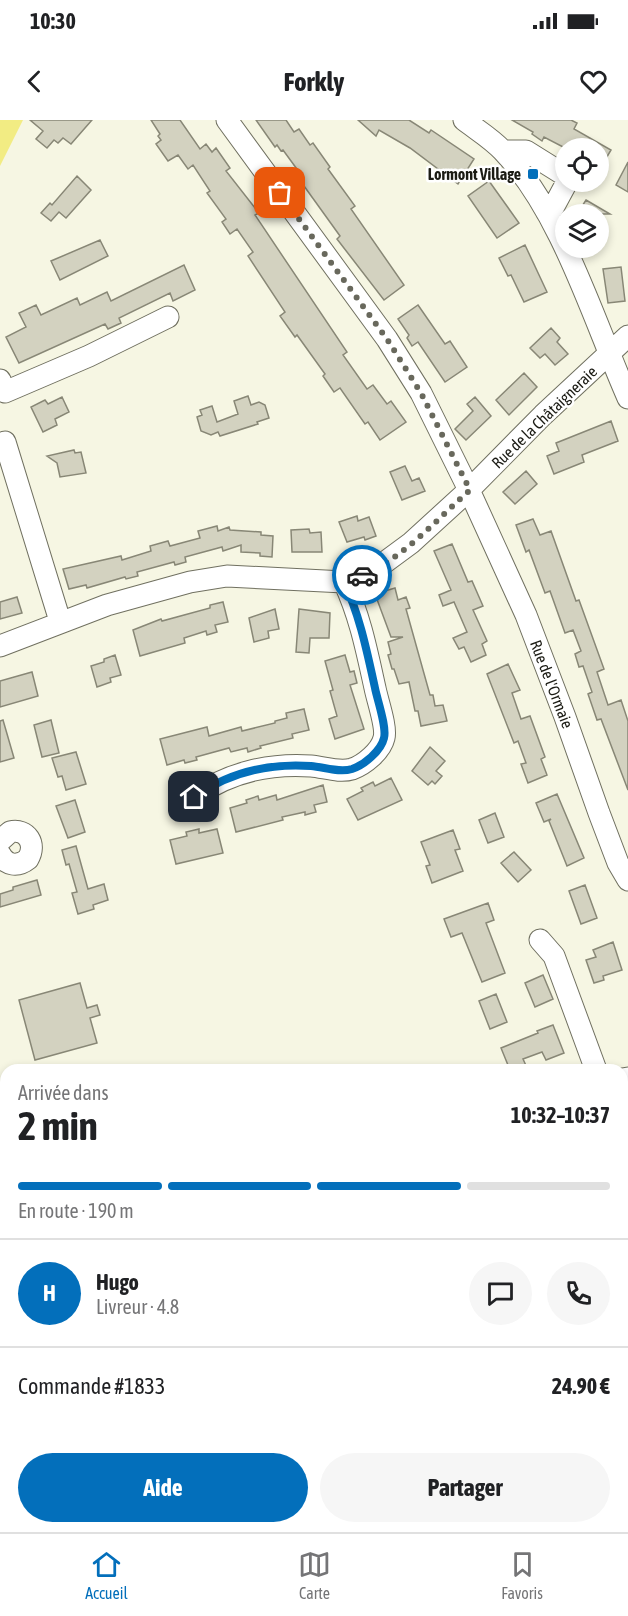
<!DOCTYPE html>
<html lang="fr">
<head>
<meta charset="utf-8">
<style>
  :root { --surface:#fff; --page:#f6f6f6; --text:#202124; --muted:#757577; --line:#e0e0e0; --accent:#036fbb }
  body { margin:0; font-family:"Asap Condensed",sans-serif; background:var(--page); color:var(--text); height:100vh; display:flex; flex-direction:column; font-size:22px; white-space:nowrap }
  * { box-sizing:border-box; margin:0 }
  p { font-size:20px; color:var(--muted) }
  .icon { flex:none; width:33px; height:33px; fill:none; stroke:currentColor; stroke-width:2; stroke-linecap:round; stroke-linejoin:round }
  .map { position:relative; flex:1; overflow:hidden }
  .details { position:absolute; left:0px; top:944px; width:628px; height:470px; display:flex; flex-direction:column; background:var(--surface); border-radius:18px 18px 0 0; box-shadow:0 3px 9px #0003 }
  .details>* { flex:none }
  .tools { position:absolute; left:555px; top:18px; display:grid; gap:12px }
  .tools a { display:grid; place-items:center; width:54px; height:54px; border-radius:50%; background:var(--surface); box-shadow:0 3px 9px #0003; font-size:30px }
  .pin { position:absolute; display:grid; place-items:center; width:51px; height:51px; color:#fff; margin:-26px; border-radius:12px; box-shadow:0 3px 9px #0006 }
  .courier { position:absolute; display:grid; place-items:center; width:60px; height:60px; margin:-30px; border:4px solid #036fbb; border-radius:50%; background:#fff; color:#222; box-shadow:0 2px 8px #0007 }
  .overview em { font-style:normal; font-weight:700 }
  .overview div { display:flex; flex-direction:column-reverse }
  .overview { display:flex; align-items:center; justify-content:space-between; height:102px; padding:0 18px }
  h1 { font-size:39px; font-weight:700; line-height:45px }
  .bar { display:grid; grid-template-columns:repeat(4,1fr); gap:9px 6px; align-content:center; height:72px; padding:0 18px }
  .bar i { height:8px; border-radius:4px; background:var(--line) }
  .bar .selected { background:var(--accent) }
  .bar p { grid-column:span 4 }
  .line { display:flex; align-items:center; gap:15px; padding:0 18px; border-top:2px solid var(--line) }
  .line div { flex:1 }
  .round { display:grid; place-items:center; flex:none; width:63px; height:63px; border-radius:32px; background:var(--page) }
  .button { display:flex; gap:12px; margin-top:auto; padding:12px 18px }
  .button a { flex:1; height:69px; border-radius:36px; background:var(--accent); color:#fff; font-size:24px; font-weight:700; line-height:69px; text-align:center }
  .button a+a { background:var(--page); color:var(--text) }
  .status { display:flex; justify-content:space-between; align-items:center; height:42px; padding:0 30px; background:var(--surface); direction:ltr }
  .status svg { height:16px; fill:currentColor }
  header { display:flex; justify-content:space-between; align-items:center; height:78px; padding:0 18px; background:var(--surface); font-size:27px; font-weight:700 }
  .tabs { display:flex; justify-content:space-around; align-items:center; height:84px; border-top:2px solid var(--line); background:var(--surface); font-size:16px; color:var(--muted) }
  .tabs a { display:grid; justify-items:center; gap:3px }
  .tabs .selected { color:var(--accent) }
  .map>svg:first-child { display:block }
  .green { fill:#f2ec83 }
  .forest { fill:#c3bc51 }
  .building { fill:#d3d2c0; stroke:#888776; stroke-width:1.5 }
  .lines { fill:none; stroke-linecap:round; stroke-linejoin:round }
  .minor-casing { stroke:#707060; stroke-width:23 }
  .minor { stroke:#fff; stroke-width:21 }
  .done { stroke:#68685c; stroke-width:6; stroke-dasharray:0 10.8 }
  .route { stroke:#036fbb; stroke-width:8 }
  .poi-dot { fill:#036fbb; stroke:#fff; stroke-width:2 }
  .labels { text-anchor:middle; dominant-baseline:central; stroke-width:5; stroke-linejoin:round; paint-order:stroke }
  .poi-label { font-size:16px; font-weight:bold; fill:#1b1b14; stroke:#fff; text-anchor:end }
  .street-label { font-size:16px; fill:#1b1b14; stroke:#fff }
</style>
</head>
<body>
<div class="status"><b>10:30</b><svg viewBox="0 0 49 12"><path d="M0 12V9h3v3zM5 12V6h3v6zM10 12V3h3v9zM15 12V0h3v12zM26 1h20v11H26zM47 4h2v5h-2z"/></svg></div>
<header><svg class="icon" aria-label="back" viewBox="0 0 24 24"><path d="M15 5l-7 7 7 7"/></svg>Forkly<svg class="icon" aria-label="heart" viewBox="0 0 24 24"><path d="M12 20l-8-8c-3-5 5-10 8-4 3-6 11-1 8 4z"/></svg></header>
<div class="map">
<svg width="628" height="1412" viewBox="0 0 628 1412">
  <rect width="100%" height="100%" fill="#f6f6e3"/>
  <!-- green -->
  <path class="green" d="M0 0H23L0 46Z"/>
  <!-- forest -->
  <path class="forest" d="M0 1013 6 1036V1407H97L86 1412H0Z
    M628 1125V1412H200L185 1407H622V1131Z"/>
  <!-- building -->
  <path class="building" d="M30 0H92L71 24 63 18 58 23 54 20 47 28 36 19 43 11Z
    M151 0H180L200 29 206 24 212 32 216 28 230 48 226 51 259 93 255 95 347 232 343 235 367 269 373 265 387 284 391 281 406 302 380 320 368 302 365 304 340 268 334 272 323 256 325 254 297 215 295 217 280 196 285 192 248 136 253 132 237 109 230 114 222 102 226 99 207 73 210 71 193 45 188 49 178 35 168 41 156 24 161 20 158 16 160 14Z
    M256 0H286L294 12 299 9 310 25 313 23 330 47 328 49 355 86 351 89 404 165 384 180 337 119 340 116 299 59 302 56 283 30 281 31 277 25 275 27Z
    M358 0H409L429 13 431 10 474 39 458 64 410 28 379 10 376 16Z
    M512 0H571L577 3 574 9 611 30 598 52V28H565L544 17 542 21 532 14 533 12Z
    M628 42V72L616 65Z
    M77 56 91 70 66 98 59 92 51 101 41 93 50 83 52 85Z
    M489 61 519 103 497 118 468 76Z
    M586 80 610 94H577Z
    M100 120 108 136 60 160 51 141Z
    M525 125 547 172 524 182 511 155 508 156 499 138Z
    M184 145 195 170 173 181 170 173 119 198 121 203 108 209 105 204 19 243 6 217 26 207 19 193 36 185 41 195 77 178 80 185 107 172 111 181Z
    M621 147 625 181 608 183 603 149Z
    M418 185 445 224 450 221 467 247 445 262 418 222 412 226 407 218 409 215 398 199Z
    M551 208 560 218 557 222 568 234 555 245 545 234 540 238 530 228Z
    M524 253 537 267 509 295 496 280Z
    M248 276 251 285 259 282 265 285 269 298 257 302 258 304 220 316 218 312 211 315 201 311 197 297 202 295 200 290 212 286 217 302 238 294 234 281Z
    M62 277 69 292 55 299 57 305 43 312 31 287 45 280 48 284Z
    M475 277 491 296 466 320 455 309 473 291 467 284Z
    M611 301 618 321 582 335 584 342 554 354 547 336 559 331 556 323Z
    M74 330 75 333 81 332 86 353 60 357 57 343 47 336Z
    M405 346 412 361 419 358 425 371 402 380 390 352Z
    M526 351 537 364 515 384 503 372Z
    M357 396 358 401 369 397 376 416 365 420 364 417 347 422 339 402Z
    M533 399 540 415 551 411 576 481 579 480 604 549 597 552 608 585 621 580 628 601V670L601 599 597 600 588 574 592 572 583 546 579 547 575 534 581 531 573 510 565 513 550 471 545 473 529 430 526 432 516 405Z
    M217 406 218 411 229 407 230 410 261 412V415L273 416 272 437 260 436V433L241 432V425L223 431 222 427 185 437 186 442 175 445 174 442 137 452 138 456 126 459 125 457 87 468 86 465 69 469 63 449 121 436 122 440 151 431 150 426 168 421 170 426 200 418 198 411Z
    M309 409 310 413 321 412 322 432H292L291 410Z
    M452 424 468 462 472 461 483 486 473 490 487 521 482 524 486 535 471 542 464 527 459 529 453 518 467 512 454 482 443 486 439 475 451 470 434 431Z
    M395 468 398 480 406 477 410 488 406 489 430 575H433L435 586 443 585 447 601 421 606 418 591H415L409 562 399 564 394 549H392L388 535 391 534 388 522 403 517H391L375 474Z
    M17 477 22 493 0 499V482Z
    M223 482 228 502 215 505 217 512 207 515 206 511 184 518 185 523 140 536 133 510 161 499 162 501 210 488V485Z
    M275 489 279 509 268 511 269 518 254 522 249 498Z
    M299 489 330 493 329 518H310L309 533 296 532Z
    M115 535 121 555 110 558 111 562 97 567 91 546 104 542V539Z
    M345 535 350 552 354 551 357 563 350 565 364 609 335 619 329 599 337 596 330 571 333 570 325 541Z
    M508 544 520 570 512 573 521 599 530 596 545 637 541 639 547 655 528 663 521 644 526 643 518 621 514 623 487 554Z
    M32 552 38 576 0 587V561Z
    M304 589 309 610 292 614 293 618 260 626 261 628 248 632 247 628 231 632 229 628 196 637 197 640 185 643 184 640 167 645 160 619 207 607 209 616 241 607 242 611 275 603V601L287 598 286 593Z
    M3 600 14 638 0 642V601Z
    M51 600 59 633 42 637 34 605Z
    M430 627 445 641 436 651 442 656 435 664 432 661 428 665 412 651Z
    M76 632 86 664 66 670 62 656 58 657 52 638Z
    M391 658 402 680 358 700 347 679 363 671 361 668 373 662 375 666Z
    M323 665 327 682 314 685 316 692 305 695V692L282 697 283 700 236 712 230 688 247 683 246 680 258 676 259 680 276 675 277 680Z
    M557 674 584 738 567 746 549 701 551 699 544 702 536 683Z
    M75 680 85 712 68 718 56 686Z
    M495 693 504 717 488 723 479 700Z
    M199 709V713L217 709 223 733 176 744 170 720 187 716 186 712Z
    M453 710 460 729 455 730 463 751 432 763 426 746 430 745 421 722Z
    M76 726 88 769 104 764 108 780 93 785 94 789 78 794 72 773 77 772 69 744 66 745 62 730Z
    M514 732 531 750 518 762 501 743Z
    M37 760 41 775 0 787V774L13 770V767Z
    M585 765 597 798 581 804 569 771Z
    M488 783 494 800 486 803 505 853 482 862 462 813 451 817 444 799Z
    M613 822 622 850 603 856 604 860 594 863 586 840 596 837 593 830Z
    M543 855 553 879 535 887 525 863Z
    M80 863 87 888 97 885 100 895 90 898 97 923 35 940 19 880Z
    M496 874 507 902 490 909 479 881Z
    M553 905 564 933 546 940 542 932 523 939 528 950H510L501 928 538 913 537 911Z"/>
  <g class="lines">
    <defs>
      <path id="minor" d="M227 0 387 219 421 273 469 370 526 495 565 597 599 693 618 743 628 760
        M464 0C477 10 492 19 503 31 562 93 593 199 628 278
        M504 31H526L566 56
        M547 93 553 88 567 62
        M0 260 5 272 89 236 168 197
        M5 322 60 501
        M344 462 373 451 411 423 469 370 543 295 628 216
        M0 526 107 485 190 462 227 456 344 462C360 496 367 532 375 568 377 579 387 607 384 618 381 631 364 645 352 649 339 653 324 647 311 646 269 643 228 653 194 677
        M0 721 10 712C27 708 37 724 28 739 18 747 6 746 0 734
        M540 820 554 836 596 950
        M622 959 628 958
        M622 1049 624 1053"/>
    </defs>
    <!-- minor casing -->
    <use href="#minor" class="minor-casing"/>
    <!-- minor -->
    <use href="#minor" class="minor"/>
  </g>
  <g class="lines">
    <!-- done -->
    <path class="done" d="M280 73 387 219 421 273 470 370C437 399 403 439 362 455"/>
    <!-- route -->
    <path class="route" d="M194 677C228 653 269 643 311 646 324 647 339 653 352 649 364 645 381 631 384 618 387 607 377 579 375 568 367 532 360 496 344 462L362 455"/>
  </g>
  <!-- markers -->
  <rect class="poi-dot" x="527" y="48" width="12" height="12" rx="3"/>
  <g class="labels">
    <!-- poi labels -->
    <g class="poi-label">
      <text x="521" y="54">Lormont Village</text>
    </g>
    <!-- street labels -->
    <g class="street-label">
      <text transform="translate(544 297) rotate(-44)">Rue de la Châtaigneraie</text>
      <text transform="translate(552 564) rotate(69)">Rue de l'Ormaie</text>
    </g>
  </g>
</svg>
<div class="tools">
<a><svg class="icon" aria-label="locate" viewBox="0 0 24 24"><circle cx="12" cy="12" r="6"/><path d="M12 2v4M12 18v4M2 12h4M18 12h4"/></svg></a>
<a><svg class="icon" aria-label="layers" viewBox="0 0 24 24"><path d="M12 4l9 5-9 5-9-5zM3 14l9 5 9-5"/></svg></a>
</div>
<div class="pin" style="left:280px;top:73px;background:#ea580c"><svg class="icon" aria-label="bag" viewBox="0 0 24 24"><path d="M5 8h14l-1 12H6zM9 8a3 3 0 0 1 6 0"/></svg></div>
<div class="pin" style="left:194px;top:677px;background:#1f2937"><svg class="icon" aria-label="home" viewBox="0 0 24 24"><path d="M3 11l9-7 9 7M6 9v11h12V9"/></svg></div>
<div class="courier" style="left:362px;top:455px"><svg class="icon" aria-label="car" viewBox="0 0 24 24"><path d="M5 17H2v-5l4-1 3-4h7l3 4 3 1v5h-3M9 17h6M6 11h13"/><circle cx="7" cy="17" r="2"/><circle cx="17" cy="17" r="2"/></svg></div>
<section class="details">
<div class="overview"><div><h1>2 min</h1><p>Arrivée dans</p></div><em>10:32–10:37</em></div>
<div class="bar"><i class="selected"></i><i class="selected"></i><i class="selected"></i><i></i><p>En route · 190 m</p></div>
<div class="line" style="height:108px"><b class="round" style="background:var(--accent);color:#fff">H</b><div><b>Hugo</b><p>Livreur · 4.8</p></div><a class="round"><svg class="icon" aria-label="chat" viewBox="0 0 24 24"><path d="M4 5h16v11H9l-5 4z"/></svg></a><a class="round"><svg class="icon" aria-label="phone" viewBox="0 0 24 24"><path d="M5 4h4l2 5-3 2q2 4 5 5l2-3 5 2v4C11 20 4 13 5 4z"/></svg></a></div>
<div class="line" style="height:78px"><div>Commande #1833</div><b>24.90 €</b></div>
<div class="button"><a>Aide</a><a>Partager</a></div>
</section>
</div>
<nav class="tabs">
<a class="selected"><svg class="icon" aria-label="home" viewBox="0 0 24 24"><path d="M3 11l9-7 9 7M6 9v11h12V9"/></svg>Accueil</a>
<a><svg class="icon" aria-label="map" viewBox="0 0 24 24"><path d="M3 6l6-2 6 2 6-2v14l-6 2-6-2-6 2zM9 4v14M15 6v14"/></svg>Carte</a>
<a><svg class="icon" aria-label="saved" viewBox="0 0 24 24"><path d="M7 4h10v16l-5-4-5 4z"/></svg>Favoris</a>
</nav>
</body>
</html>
